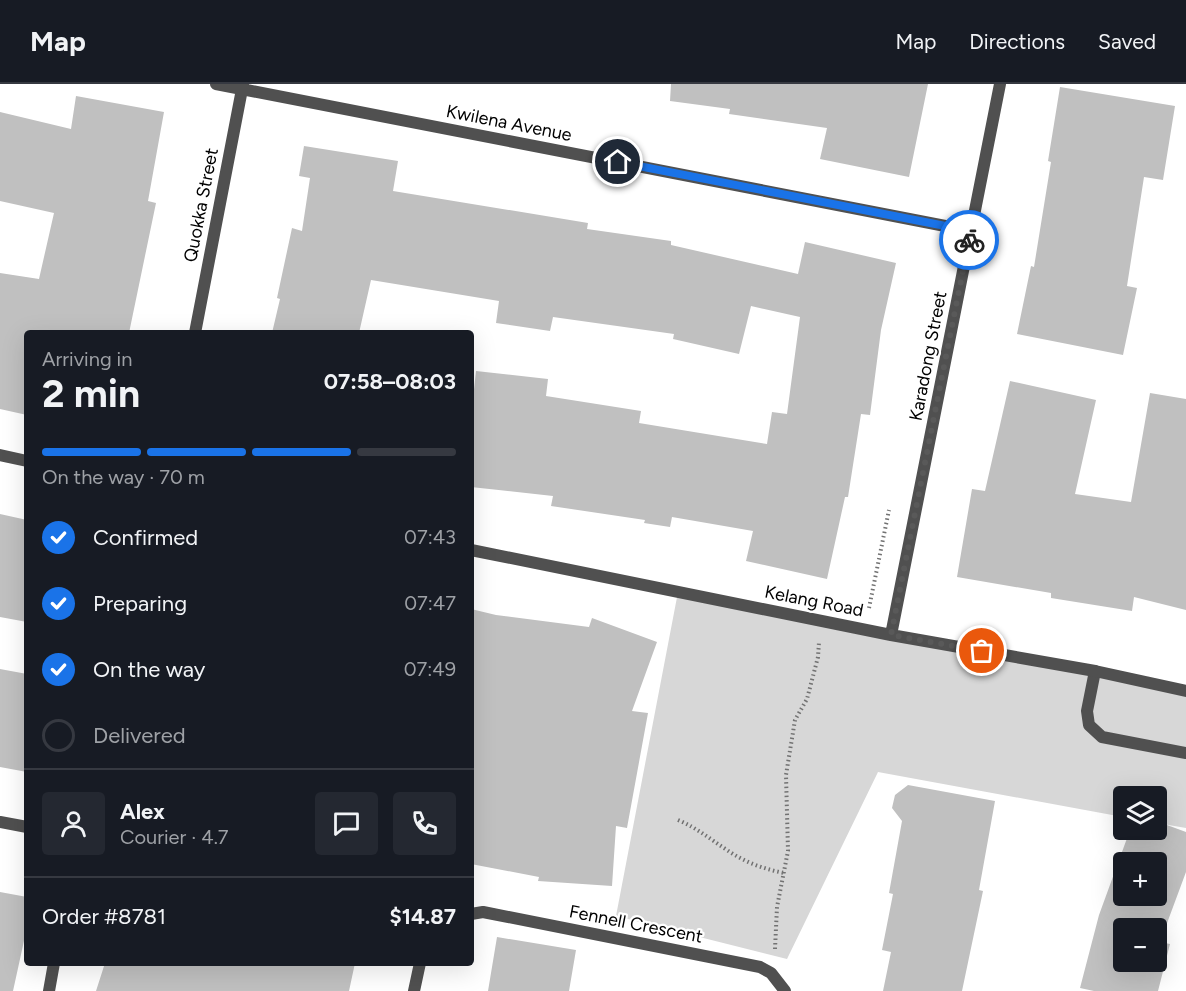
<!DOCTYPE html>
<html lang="en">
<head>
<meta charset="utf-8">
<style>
  :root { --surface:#171b24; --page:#242831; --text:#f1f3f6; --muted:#9ea1a6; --line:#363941; --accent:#1a73e8 }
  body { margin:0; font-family:Figtree,sans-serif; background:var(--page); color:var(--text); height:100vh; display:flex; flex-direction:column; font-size:22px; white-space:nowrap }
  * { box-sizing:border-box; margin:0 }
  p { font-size:20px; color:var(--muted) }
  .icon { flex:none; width:33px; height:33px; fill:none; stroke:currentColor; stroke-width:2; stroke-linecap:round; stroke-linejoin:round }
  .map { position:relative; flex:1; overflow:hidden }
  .side { position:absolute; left:24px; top:246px; width:450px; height:636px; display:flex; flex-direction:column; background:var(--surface); border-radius:6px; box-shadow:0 6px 24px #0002 }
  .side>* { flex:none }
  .buttons { position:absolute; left:1113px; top:702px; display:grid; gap:12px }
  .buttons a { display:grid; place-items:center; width:54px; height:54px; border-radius:6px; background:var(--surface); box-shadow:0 6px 24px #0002; font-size:30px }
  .pin { position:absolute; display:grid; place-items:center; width:51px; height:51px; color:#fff; margin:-26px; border:3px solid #fff; border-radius:50%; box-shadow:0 2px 6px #0007 }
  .courier { position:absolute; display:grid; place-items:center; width:60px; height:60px; margin:-30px; border:4px solid #1a73e8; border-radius:50%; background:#fff; color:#222; box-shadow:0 2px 8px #0007 }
  .headline em { font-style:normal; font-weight:700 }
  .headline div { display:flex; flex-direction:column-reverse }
  .headline { display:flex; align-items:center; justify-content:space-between; height:102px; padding:0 18px }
  h1 { font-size:39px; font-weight:700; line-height:45px }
  .bar { display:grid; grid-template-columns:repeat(4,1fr); gap:9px 6px; align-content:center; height:72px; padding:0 18px }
  .bar i { height:8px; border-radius:4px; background:var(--line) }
  .bar .on { background:var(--accent) }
  .bar p { grid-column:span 4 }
  .line { display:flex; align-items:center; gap:15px; padding:0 18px; border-top:2px solid var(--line) }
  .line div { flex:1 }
  .round { display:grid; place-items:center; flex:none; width:63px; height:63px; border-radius:6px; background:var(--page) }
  ol { padding:0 18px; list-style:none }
  li { display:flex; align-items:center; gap:18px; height:66px }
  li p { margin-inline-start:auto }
  li .icon { padding:6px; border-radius:50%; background:var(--accent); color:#fff; stroke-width:4 }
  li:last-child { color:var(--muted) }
  li i { width:33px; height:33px; border:3px solid var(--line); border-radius:50% }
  header { display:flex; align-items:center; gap:36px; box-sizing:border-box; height:84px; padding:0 30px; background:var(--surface); border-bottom:2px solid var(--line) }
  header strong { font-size:28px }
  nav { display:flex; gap:33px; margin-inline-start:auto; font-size:21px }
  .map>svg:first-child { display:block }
  .green { fill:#d7d7d7 }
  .building { fill:#c0c0c0; fill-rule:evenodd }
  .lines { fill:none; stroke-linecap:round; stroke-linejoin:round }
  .path { stroke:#727272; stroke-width:4; stroke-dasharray:1.5 3; stroke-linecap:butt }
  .service { stroke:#505050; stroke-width:12 }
  .minor { stroke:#505050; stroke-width:12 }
  .done { stroke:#595959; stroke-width:6; stroke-dasharray:0 10.8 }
  .route { stroke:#1a73e8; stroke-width:8 }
  .labels { text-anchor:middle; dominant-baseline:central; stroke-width:4.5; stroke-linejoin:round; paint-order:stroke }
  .street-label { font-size:18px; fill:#000; stroke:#fff }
</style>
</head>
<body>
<header>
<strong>Map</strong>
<nav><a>Map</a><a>Directions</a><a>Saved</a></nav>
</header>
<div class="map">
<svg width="1186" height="907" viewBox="0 0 1186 907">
  <rect width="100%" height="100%" fill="#fff"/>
  <!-- green -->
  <path class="green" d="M678 508 1186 608V744L1157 739 1156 712H1124L1123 733 878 688 787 875 616 832Z"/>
  <!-- building -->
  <path class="building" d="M671 0H928L909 93 820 75 827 44 729 30 730 25 670 17Z
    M1060 3 1175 22 1163 96 1144 93 1127 202 1137 204 1123 271 1017 250 1031 182 1034 183 1051 78 1048 77Z
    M76 12 164 28 148 117 156 119 129 249H27V331L0 325V189L39 195 54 129 0 117V28L71 45Z
    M304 62 398 77 393 107 588 139 587 145 671 157V161L798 190 805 158 896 179 881 246 870 331 861 330 848 413H845L827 495 746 477 753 447 672 433 670 443 644 439 645 436 551 422 553 412 471 403V333L476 287 548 295 546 312 641 327 639 339 767 360 772 328 787 330 800 233 751 222 739 270 673 255 674 250 553 233 550 247 496 239 499 217 371 196 359 249H272L280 215 277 214 292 144 302 147 310 94 299 92Z
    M1010 297 1096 316 1075 410 1131 418 1150 309 1186 315V526L1134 513 1132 527 1051 514V509L957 493 972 405 985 407Z
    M0 430 27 436V538L0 533Z
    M471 525 496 531 589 543 592 534 657 558 632 627 648 629 627 744 616 742 612 802 538 797 539 793 471 780Z
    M0 585 27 590V688L0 683Z
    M908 701 995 717 979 806 983 807 962 907H883L891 868 882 866 893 810 889 809 902 737 892 724 895 711Z
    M1156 737 1186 748V788L1160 858 1170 860 1158 907H1094L1080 904 1099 831 1130 746H1156ZM1124 778H1156V812H1124ZM1124 844H1156V878H1124Z
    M0 808 27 813V843L13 907H0Z
    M497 853 576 866 569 907H488Z
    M105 879H355L349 907H96Z"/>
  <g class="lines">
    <!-- path -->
    <path class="path" d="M869 524 889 426
      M678 736C697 744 710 755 727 766 744 778 764 785 784 789
      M775 865 777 823 788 767 786 691 795 636 807 615 818 573 819 558"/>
    <!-- service -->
    <path class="service" d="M1095 587 1087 627 1089 641 1102 653 1186 669"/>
    <!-- minor -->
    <path class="minor" d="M216 0 971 147
      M195 249 243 0
      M0 371 27 377
      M471 466 891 551 1095 587 1186 607
      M891 551 1000 0
      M0 738 27 743
      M471 830 483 828 760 883 771 889 785 907
      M49 907 54 879
      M414 907 420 879"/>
  </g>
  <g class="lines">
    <!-- done -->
    <path class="done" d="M969 156 891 551 982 567"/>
    <!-- route -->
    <path class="route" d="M618 78 971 147 969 156"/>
  </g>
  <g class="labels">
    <!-- street labels -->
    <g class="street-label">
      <text transform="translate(509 39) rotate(11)">Kwilena Avenue</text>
      <text transform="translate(201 121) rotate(-79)">Quokka Street</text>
      <text transform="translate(928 272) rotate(-79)">Karadong Street</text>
      <text transform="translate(814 517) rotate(11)">Kelang Road</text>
      <text transform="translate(636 840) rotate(11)">Fennell Crescent</text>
    </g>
  </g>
</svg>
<div class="buttons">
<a><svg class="icon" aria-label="layers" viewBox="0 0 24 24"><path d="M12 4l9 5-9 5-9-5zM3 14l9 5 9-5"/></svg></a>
<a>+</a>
<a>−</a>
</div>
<div class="pin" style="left:982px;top:567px;background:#ea580c"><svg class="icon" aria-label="bag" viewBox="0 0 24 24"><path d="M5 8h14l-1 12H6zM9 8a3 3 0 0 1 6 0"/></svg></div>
<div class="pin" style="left:618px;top:78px;background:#1f2937"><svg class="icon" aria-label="home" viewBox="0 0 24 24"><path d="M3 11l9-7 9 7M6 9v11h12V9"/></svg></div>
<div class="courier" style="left:969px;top:156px"><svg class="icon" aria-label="bike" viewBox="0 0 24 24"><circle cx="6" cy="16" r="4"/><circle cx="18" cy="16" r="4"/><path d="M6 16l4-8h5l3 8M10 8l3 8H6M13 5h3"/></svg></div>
<section class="side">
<div class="headline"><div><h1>2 min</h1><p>Arriving in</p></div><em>07:58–08:03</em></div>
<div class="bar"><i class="on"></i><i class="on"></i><i class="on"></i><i></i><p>On the way · 70 m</p></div>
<ol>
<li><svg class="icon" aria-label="check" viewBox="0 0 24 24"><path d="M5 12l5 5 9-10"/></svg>Confirmed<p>07:43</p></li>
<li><svg class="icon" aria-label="check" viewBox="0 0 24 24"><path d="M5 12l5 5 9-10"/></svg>Preparing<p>07:47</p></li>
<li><svg class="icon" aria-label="check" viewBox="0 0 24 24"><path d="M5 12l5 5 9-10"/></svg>On the way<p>07:49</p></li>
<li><i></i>Delivered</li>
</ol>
<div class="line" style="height:108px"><a class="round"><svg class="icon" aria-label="person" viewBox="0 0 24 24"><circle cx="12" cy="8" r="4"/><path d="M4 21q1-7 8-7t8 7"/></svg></a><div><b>Alex</b><p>Courier · 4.7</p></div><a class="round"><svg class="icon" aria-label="chat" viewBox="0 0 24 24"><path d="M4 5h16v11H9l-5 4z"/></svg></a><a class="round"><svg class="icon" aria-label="phone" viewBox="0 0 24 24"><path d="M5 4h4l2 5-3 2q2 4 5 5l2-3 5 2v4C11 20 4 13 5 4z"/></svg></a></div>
<div class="line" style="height:78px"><div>Order #8781</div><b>$14.87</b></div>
</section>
</div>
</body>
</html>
